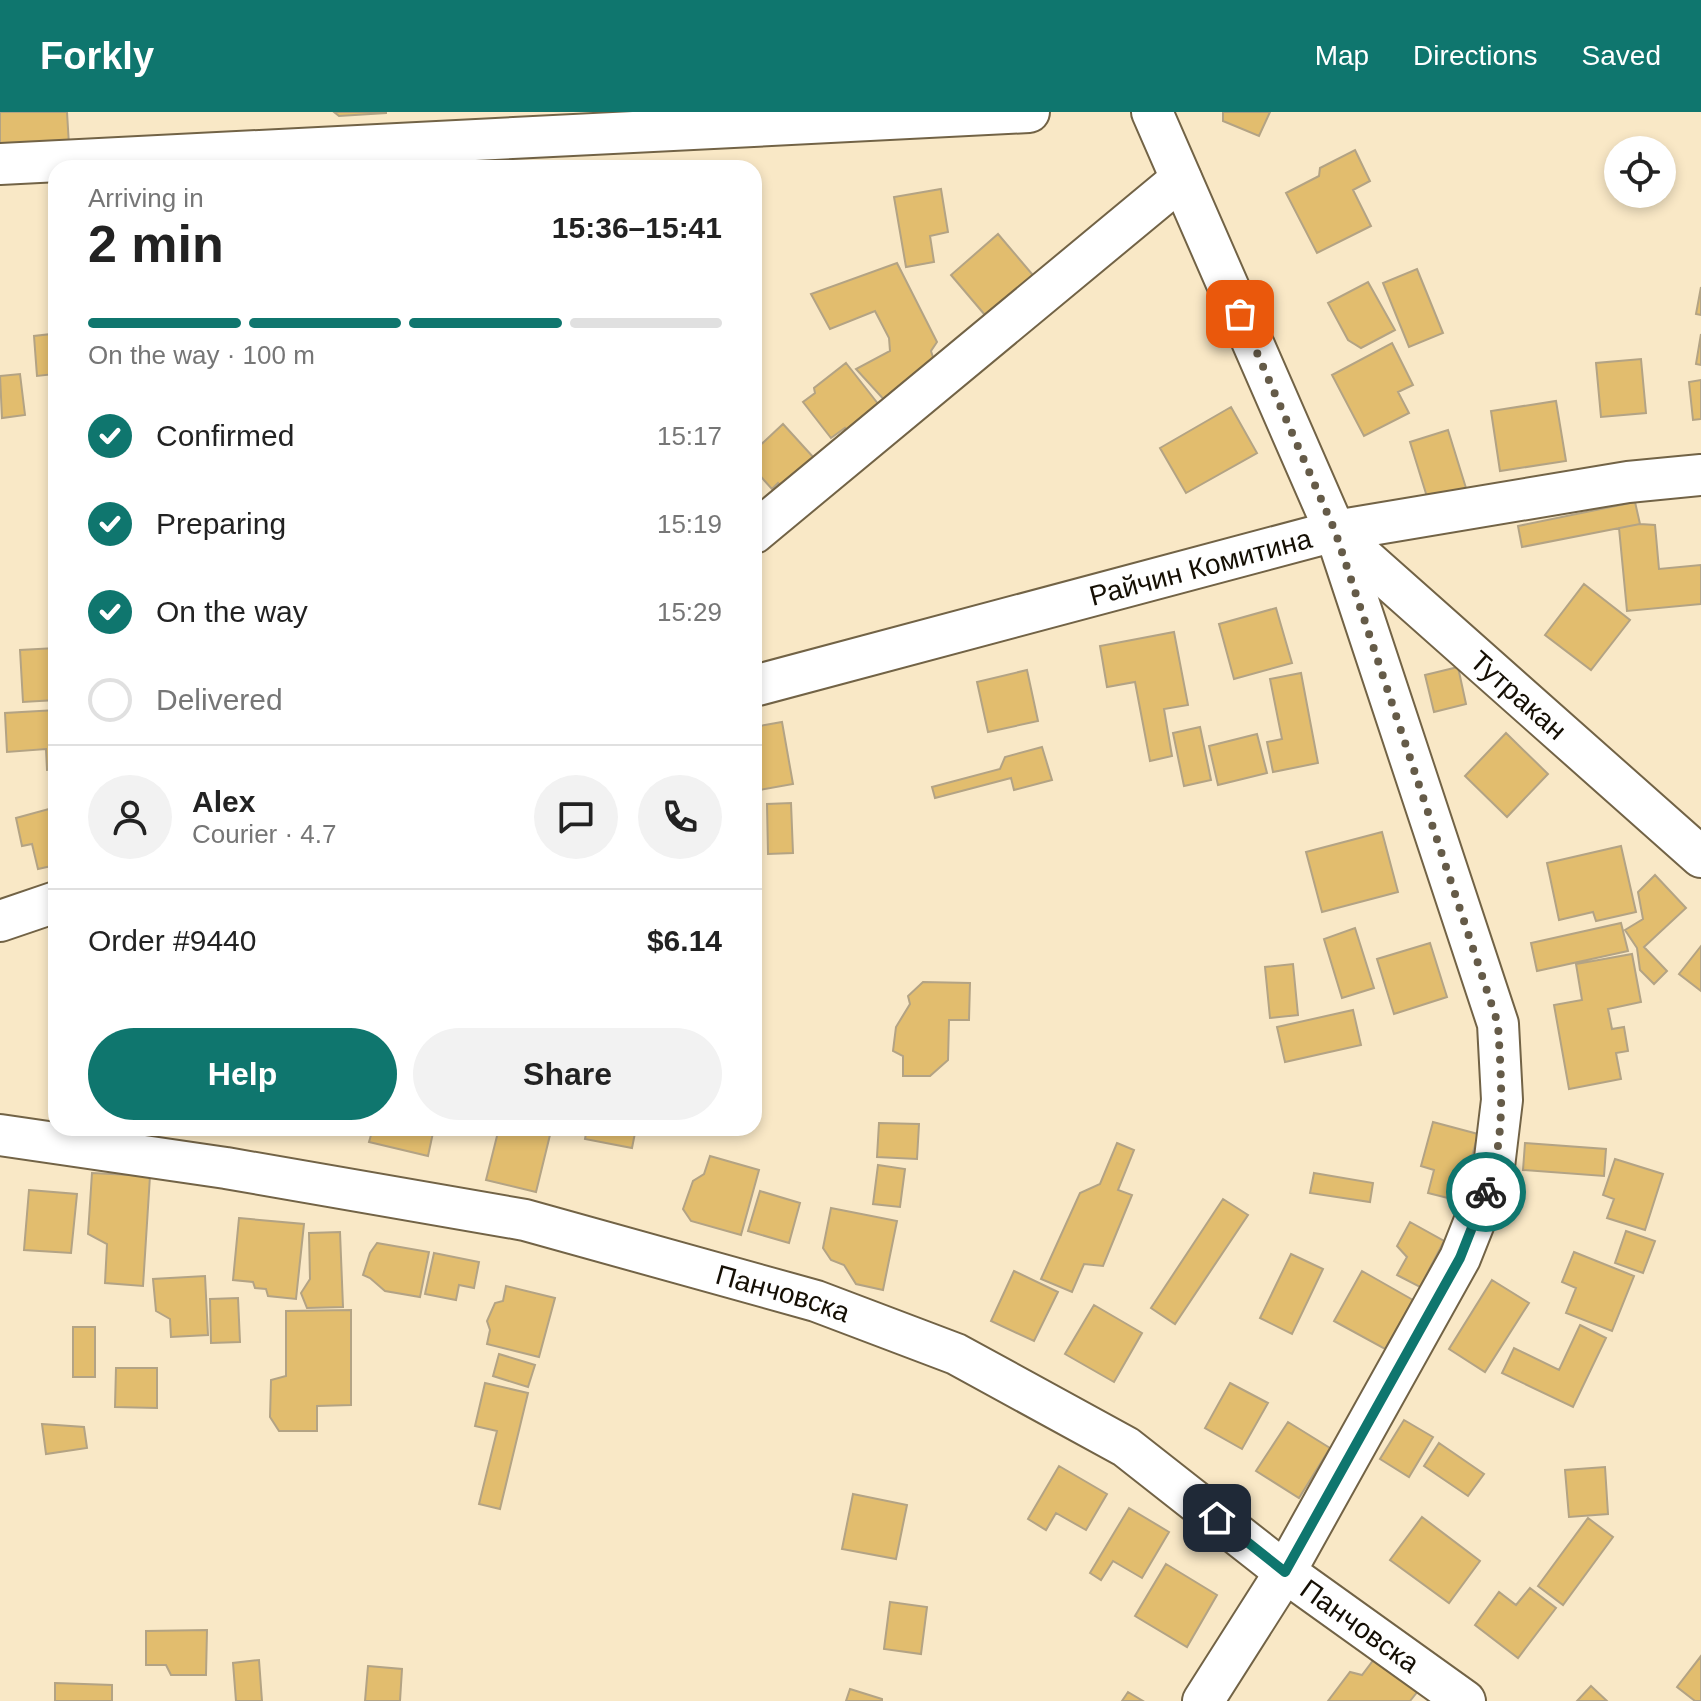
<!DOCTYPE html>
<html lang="en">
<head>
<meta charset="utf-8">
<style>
  :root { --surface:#fff; --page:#f2f2f2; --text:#222; --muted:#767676; --line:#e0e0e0; --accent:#0f766e }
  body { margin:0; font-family:Arial,sans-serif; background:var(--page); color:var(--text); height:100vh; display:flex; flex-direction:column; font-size:30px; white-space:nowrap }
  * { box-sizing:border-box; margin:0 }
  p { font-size:26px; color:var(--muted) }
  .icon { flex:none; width:44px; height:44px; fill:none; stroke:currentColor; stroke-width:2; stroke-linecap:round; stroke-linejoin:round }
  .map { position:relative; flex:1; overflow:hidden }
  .side { position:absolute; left:48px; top:48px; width:714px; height:976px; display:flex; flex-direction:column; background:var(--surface); border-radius:24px; box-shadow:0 4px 12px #0003 }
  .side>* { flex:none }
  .fabs { position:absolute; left:1604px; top:24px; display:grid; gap:16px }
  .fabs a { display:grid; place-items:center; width:72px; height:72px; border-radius:50%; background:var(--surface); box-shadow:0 4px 12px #0003; font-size:40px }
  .pin { position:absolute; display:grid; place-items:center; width:68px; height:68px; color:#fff; margin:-34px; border-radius:16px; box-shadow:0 4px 12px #0006 }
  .courier { position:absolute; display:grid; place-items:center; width:80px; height:80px; margin:-40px; border:6px solid #0f766e; border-radius:50%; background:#fff; color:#222; box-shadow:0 2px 10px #0007 }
  .summary em { font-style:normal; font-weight:700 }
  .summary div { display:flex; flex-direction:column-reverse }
  .summary { display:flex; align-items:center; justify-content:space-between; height:136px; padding:0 40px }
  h1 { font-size:52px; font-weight:700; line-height:60px }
  .bar { display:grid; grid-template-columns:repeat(4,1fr); gap:12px 8px; align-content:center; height:96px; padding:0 40px }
  .bar i { height:10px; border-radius:6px; background:var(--line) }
  .bar .current { background:var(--accent) }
  .bar p { grid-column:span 4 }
  .line { display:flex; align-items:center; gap:20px; padding:0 40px; border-top:2px solid var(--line) }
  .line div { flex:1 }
  .round { display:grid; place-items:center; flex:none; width:84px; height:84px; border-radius:42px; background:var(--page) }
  ol { padding:0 40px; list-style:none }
  li { display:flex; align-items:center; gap:24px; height:88px }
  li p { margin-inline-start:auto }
  li .icon { padding:8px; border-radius:50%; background:var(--accent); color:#fff; stroke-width:4 }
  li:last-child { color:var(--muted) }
  li i { width:44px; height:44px; border:4px solid var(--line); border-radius:50% }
  .primary-button { display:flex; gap:16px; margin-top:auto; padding:16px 40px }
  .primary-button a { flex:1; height:92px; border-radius:48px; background:var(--accent); color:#fff; font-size:32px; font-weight:700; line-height:92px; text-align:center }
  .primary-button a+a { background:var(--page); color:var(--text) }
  header { display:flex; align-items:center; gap:48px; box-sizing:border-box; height:112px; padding:0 40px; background:var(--accent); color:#fff }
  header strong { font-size:38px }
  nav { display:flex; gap:44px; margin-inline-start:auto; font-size:28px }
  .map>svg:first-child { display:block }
  .building { fill:#e2bd6e; stroke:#b3a384; stroke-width:2 }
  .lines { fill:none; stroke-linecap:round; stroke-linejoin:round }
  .minor-casing { stroke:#726346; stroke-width:44 }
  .minor { stroke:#fff; stroke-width:40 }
  .done { stroke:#655b48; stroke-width:8; stroke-dasharray:0 14.4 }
  .route { stroke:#0f766e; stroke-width:10 }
  .labels { text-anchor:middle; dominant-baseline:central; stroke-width:6; stroke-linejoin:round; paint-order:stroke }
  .street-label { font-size:28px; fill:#150f04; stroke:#f9e8c6 }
</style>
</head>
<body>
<header>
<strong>Forkly</strong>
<nav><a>Map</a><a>Directions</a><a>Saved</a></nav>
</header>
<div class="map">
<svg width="1701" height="1589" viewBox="0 0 1701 1589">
  <rect width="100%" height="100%" fill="#f9e8c6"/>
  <!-- building -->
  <path class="building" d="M0 0H67L69 33 0 39Z
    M334 0H386V1L339 4Z
    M1223 0H1270L1259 24 1223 9Z
    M1355 38 1370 69 1353 78 1371 114 1317 141 1286 81 1319 64 1320 56Z
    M941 77 948 120 930 124 934 150 906 155 894 85Z
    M998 122 1043 175 996 216 951 163Z
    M897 151 937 230 931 239 937 258 887 291 856 257 890 239 889 226 875 199 830 217 811 182Z
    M1417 157 1443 221 1409 235 1383 171Z
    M1368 170 1395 218 1361 236 1348 228 1328 191Z
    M1701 175V203L1696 202Z
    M54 212H56L55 272 54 262 37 264 34 224 51 222Z
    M1701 222V253L1696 252Z
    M1392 231 1413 273 1398 280 1409 301 1364 324 1332 263Z
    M1641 247 1646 301 1601 305 1596 251Z
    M846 251 890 307 858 333 845 316 831 326 803 290 815 281 814 276Z
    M20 262 25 303 2 306 0 264Z
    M1701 268V307L1693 308 1689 270Z
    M1556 289 1566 349 1500 359 1491 299Z
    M1231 295 1257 341 1186 381 1160 336Z
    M783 312 824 357 792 386 778 371 772 377 754 357V339Z
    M1448 318 1466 376 1428 388 1410 330Z
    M1635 390 1640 412 1522 435 1518 414Z
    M1640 412 1655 413 1659 457 1701 453V492L1627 499 1619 416Z
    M1584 472 1630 508 1591 558 1545 523Z
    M1276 496 1292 551 1234 567 1219 512Z
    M1174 520 1188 593 1164 597 1172 644 1150 649 1135 570 1107 575 1100 534Z
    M56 536V588L23 590 20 538Z
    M1458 555 1466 592 1434 600 1425 563Z
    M1027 558 1038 609 988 620 977 570Z
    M1301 561 1318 651 1273 660 1267 630 1282 627 1270 567Z
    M56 598V657L47 658 46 637 7 640 5 601Z
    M782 610 793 672 754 679V615Z
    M1200 615 1211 668 1184 674 1173 621Z
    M1506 621 1548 662 1507 705 1465 664Z
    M1257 622 1267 661 1218 673 1209 634Z
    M1042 635 1052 668 1014 678 1011 666 935 686 932 675 1000 657 1005 645Z
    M791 691 793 741 768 742 767 692Z
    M56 695V753L38 757 32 732 22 734 16 706Z
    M1382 720 1398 780 1322 800 1306 740Z
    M1621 734 1636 800 1596 809 1593 800 1559 808 1547 751Z
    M1655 763 1686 796 1644 835 1667 859 1654 872 1640 858 1637 836 1625 818 1643 807 1638 780Z
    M1621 811 1628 839 1537 859 1531 831Z
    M1355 816 1374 876 1342 886 1324 827Z
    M1430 831 1447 885 1394 902 1377 847Z
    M1701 834V879L1679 862Z
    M1632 842 1641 890 1608 897 1612 917 1624 915 1628 939 1616 941 1621 967 1569 977 1554 893 1582 888 1576 852Z
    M1293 852 1298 903 1270 906 1265 855Z
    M923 870 970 871 969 908H949L948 948 930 964H903V944L893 939 896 915 910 892 908 884Z
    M1353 898 1361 933 1285 950 1277 915Z
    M1433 1010 1478 1022 1460 1089 1428 1081 1434 1058 1421 1054Z
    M879 1011 919 1012 917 1047 877 1045Z
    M373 1016H434L428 1044 369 1030Z
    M499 1016H518L550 1023 536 1080 486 1068Z
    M587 1016H636L632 1036 585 1027Z
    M1117 1031 1134 1038 1118 1078 1132 1083 1103 1154 1084 1152 1072 1180 1041 1167 1080 1081 1100 1072Z
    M1525 1031 1606 1037 1604 1064 1523 1058Z
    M710 1044 759 1058 741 1123 691 1109 683 1097 693 1069 704 1062Z
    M1615 1047 1663 1062 1645 1118 1607 1106 1614 1087 1603 1083Z
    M878 1053 905 1057 900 1095 873 1092Z
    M92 1061 150 1064 143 1174 105 1171 107 1132 88 1122Z
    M1314 1061 1373 1071 1370 1090 1310 1081Z
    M29 1078 77 1082 71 1141 24 1138Z
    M760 1079 800 1091 789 1131 748 1119Z
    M1223 1087 1248 1103 1175 1212 1151 1196Z
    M831 1096 897 1109 883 1178 856 1172 844 1153 831 1148 823 1136Z
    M239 1106 304 1112 296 1187 268 1184 266 1177 255 1176 253 1170 233 1168Z
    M1410 1110 1444 1129 1420 1175 1397 1163 1407 1145 1397 1134Z
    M1626 1119 1655 1129 1643 1161 1615 1151Z
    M340 1120 343 1195 307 1196 301 1181 310 1167 309 1121Z
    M377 1131 429 1140 420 1185 385 1179 370 1166 363 1163 370 1141Z
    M1574 1140 1634 1164 1612 1219 1566 1201 1576 1176 1562 1170Z
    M434 1141 479 1150 474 1176 459 1173 456 1188 425 1182Z
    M1291 1142 1323 1157 1292 1222 1260 1206Z
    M1014 1159 1058 1180 1034 1229 991 1209Z
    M1362 1159 1413 1188 1385 1237 1334 1209Z
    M205 1164 208 1223 171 1225 170 1207 156 1199 153 1167Z
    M1492 1168 1529 1191 1485 1260 1449 1237Z
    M506 1174 555 1186 539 1245 487 1232 490 1218 487 1209 495 1191 503 1189Z
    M238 1186 240 1230 211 1231 210 1187Z
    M1094 1193 1142 1221 1114 1270 1065 1242Z
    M351 1198V1293L317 1294V1319H279L270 1305 271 1268 286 1264V1199Z
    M1580 1213 1606 1226 1573 1295 1502 1261 1514 1236 1559 1258Z
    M73 1215H95V1265H73Z
    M499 1242 535 1253 528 1275 493 1264Z
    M116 1256H157V1296L115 1295Z
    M485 1271 528 1281 500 1397 479 1392 497 1319 475 1314Z
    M1230 1271 1268 1291 1242 1337 1205 1316Z
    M1404 1308 1433 1325 1409 1365 1380 1347Z
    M1288 1310 1330 1336 1299 1386 1256 1359Z
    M42 1312 84 1315 87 1336 46 1342Z
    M1439 1331 1484 1362 1468 1384 1424 1354Z
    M1059 1354 1107 1382 1086 1418 1056 1401 1046 1418 1028 1407Z
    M1605 1355 1608 1402 1569 1405 1565 1358Z
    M853 1382 907 1393 896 1447 842 1437Z
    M1129 1396 1169 1420 1142 1466 1113 1449 1101 1468 1090 1461Z
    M1422 1405 1480 1449 1449 1491 1390 1448Z
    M1588 1406 1613 1425 1563 1493 1538 1474Z
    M1166 1452 1217 1483 1187 1535 1135 1504Z
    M1530 1476 1556 1496 1518 1546 1475 1513 1499 1480 1516 1493Z
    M890 1490 927 1495 921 1542 884 1537Z
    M207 1518 206 1563H171L166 1553H146V1519Z
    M1701 1544V1589H1695L1677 1575Z
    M1375 1546 1418 1579 1410 1589H1328L1350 1560 1362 1563Z
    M259 1548 262 1589H236L233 1551Z
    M368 1554 402 1557 400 1589H365Z
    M55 1571 112 1573V1589H55Z
    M1591 1574 1607 1589H1577Z
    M850 1577 882 1587V1589H846Z
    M1128 1580 1143 1589H1122Z"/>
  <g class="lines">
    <defs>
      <g id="minor">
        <path d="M1152 0 1335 419 1498 912 1502 988 1493 1063 1460 1146 1285 1460 1203 1589"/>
        <path d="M0 52 1029 0"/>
        <path d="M754 421 1181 67"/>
        <path id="s1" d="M1336 421 1701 745"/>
        <path id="s2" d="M754 574 1335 419 1628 370 1701 363"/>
        <path d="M0 809 56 790"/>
        <path id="s3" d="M0 1023 226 1056 525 1108 816 1189 956 1242 1126 1335 1285 1460 1465 1589"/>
      </g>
    </defs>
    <!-- minor casing -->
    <use href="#minor" class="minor-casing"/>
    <!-- minor -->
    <use href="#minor" class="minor"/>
  </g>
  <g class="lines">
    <!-- done -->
    <path class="done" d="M1240 202 1335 419 1498 912C1501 967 1507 1027 1486 1080"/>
    <!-- route -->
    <path class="route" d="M1217 1406 1285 1460 1460 1146 1486 1080"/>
  </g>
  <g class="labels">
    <!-- street labels -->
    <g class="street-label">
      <text stroke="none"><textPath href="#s2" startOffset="462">Райчин Комитина</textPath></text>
      <text stroke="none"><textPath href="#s1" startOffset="244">Тутракан</textPath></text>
      <text stroke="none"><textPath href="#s3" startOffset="800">Панчовска</textPath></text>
      <text stroke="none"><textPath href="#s3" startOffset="1472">Панчовска</textPath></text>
    </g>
  </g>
</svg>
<div class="fabs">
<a><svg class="icon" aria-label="locate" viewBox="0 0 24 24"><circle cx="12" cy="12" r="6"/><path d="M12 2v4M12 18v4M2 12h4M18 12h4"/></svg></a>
</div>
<div class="pin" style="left:1240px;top:202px;background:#ea580c"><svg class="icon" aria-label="bag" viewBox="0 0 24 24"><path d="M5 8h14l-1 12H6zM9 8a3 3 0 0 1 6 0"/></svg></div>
<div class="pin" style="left:1217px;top:1406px;background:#1f2937"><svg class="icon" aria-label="home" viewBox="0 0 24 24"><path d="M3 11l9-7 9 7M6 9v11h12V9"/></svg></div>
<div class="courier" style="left:1486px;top:1080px"><svg class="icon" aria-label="bike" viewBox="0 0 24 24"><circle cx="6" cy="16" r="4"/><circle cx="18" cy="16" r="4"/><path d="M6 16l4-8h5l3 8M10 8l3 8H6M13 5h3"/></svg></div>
<section class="side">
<div class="summary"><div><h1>2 min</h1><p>Arriving in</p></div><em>15:36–15:41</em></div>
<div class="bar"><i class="current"></i><i class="current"></i><i class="current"></i><i></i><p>On the way · 100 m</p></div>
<ol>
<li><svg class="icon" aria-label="check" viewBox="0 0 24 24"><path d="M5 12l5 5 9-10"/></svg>Confirmed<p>15:17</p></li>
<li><svg class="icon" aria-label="check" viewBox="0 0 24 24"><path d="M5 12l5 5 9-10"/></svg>Preparing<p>15:19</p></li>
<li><svg class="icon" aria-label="check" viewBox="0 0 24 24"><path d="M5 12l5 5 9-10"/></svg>On the way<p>15:29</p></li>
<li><i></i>Delivered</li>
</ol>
<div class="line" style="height:144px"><a class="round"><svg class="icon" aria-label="person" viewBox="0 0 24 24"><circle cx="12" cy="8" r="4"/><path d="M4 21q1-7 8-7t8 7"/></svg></a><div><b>Alex</b><p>Courier · 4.7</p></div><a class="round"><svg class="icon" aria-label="chat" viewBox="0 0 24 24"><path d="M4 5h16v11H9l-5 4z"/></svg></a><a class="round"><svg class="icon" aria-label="phone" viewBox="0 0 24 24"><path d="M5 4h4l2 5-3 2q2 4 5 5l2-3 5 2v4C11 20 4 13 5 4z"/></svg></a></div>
<div class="line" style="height:104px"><div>Order #9440</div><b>$6.14</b></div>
<div class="primary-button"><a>Help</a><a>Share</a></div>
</section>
</div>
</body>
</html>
